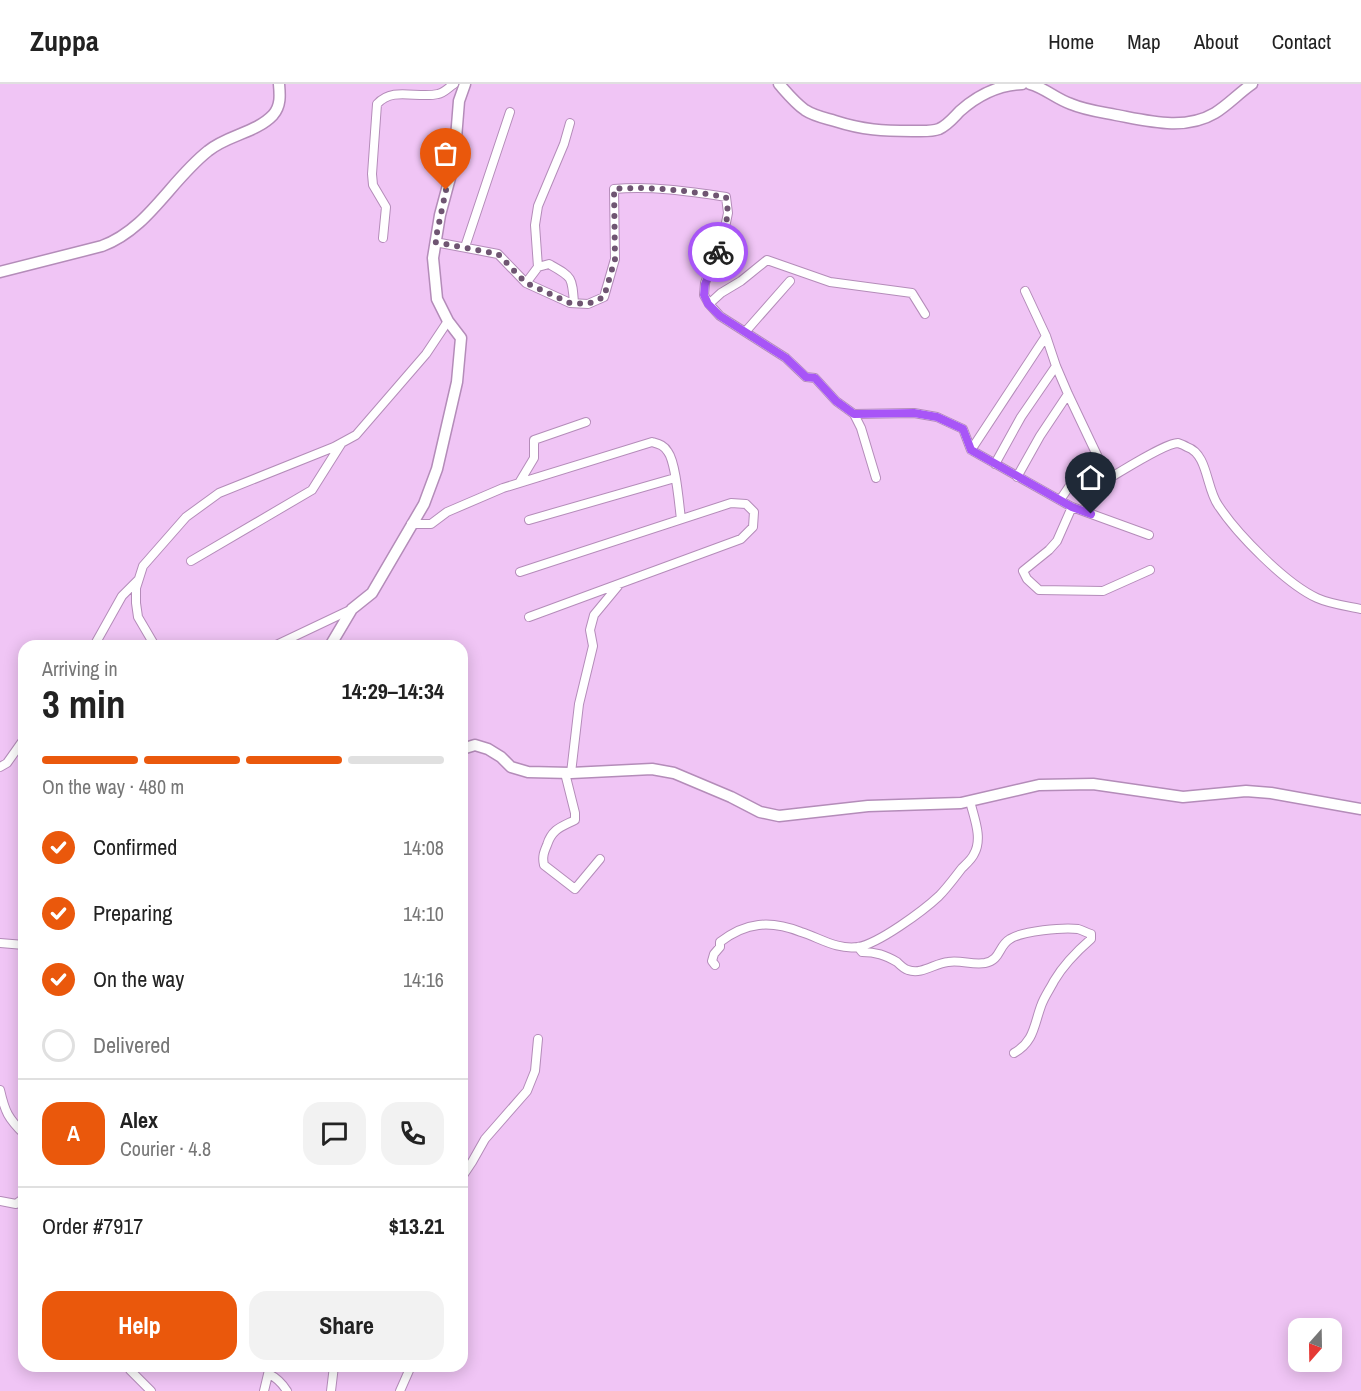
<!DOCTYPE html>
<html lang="en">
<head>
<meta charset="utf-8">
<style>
  :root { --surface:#fff; --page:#f2f2f2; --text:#222; --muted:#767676; --line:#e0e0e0; --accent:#ea580c }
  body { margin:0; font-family:"Archivo Narrow",sans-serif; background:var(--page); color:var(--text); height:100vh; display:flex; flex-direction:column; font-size:22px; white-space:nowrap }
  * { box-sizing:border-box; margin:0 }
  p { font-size:20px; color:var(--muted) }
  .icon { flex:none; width:33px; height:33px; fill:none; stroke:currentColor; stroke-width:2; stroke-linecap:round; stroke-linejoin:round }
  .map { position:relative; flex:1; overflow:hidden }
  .side { position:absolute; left:18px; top:556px; width:450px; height:732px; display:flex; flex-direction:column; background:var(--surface); border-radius:18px; box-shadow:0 3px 15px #0003 }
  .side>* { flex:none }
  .needle { width:39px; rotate:200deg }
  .fabs { position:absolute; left:1288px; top:1234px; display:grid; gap:12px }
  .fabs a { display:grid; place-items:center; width:54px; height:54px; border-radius:12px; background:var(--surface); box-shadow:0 3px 15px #0003; font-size:30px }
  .pin { position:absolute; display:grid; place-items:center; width:51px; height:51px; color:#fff; margin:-62px -26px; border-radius:50% 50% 50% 0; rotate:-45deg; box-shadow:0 0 6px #0007 }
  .pin .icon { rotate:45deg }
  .courier { position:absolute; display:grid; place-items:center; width:60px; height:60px; margin:-30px; border:4px solid #a855f7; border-radius:50%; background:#fff; color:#222; box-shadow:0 2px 8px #0007 }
  .summary em { font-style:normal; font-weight:700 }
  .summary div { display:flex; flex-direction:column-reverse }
  .summary { display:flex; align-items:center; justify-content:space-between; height:102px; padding:0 24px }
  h1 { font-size:39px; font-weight:700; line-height:45px }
  .bar { display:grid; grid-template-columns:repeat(4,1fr); gap:9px 6px; align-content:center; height:72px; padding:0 24px }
  .bar i { height:8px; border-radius:4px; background:var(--line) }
  .bar .selected { background:var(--accent) }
  .bar p { grid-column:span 4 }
  .line { display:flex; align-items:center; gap:15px; padding:0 24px; border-top:2px solid var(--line) }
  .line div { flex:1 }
  .round { display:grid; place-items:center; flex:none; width:63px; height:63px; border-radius:18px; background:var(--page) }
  ol { padding:0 24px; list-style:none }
  li { display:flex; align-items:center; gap:18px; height:66px }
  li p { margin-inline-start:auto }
  li .icon { padding:6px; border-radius:50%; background:var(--accent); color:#fff; stroke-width:4 }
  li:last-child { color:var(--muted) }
  li i { width:33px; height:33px; border:3px solid var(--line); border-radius:50% }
  .action { display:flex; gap:12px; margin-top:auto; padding:12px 24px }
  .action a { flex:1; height:69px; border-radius:18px; background:var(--accent); color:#fff; font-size:24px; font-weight:700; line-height:69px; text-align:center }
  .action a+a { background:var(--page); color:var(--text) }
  header { display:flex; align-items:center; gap:36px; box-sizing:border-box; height:84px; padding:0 30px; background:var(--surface); border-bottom:2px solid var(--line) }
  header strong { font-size:28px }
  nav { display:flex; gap:33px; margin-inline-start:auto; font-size:21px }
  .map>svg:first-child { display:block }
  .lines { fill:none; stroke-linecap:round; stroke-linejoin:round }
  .street-casing { stroke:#b48cb9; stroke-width:10 }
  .secondary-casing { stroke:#b48cb9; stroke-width:13 }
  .street { stroke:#fff; stroke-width:8 }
  .secondary { stroke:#fff; stroke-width:10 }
  .done { stroke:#6f5572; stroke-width:6; stroke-dasharray:0 10.8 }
  .route { stroke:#a855f7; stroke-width:8 }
</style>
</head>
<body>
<header>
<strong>Zuppa</strong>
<nav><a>Home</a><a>Map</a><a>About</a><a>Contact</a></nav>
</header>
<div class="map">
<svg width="1361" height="1307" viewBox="0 0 1361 1307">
  <rect width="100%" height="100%" fill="#f0c5f5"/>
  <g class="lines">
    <defs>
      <path id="street" d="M383 154 386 123 373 101 372 90 377 20C393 2 417 15 438 10 444 9 449 3 454 0
        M435 158 498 170 526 199 570 219 588 220 604 213 615 175 614 105C652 102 688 107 726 113L728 129 723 153 705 199 704 211 709 220 721 209 741 197 767 176 830 198 912 209 925 230
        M465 163 510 28
        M538 183 549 180C572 193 572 192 574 219
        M526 199 538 183 535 141 538 122 564 60 570 39
        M1025 207 1046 252 1056 282 1068 310 1105 388 1113 392C1125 385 1166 359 1178 359 1181 360 1184 361 1187 363 1208 370 1206 404 1218 421 1237 450 1285 499 1317 514 1330 520 1347 522 1361 525
        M709 220 720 232 786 274 806 293 815 294 836 317 854 330 861 344 876 394
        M746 247 790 197
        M1046 252 971 366 1072 423 1149 451
        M854 330 914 329 937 333 963 345 971 366
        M995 380 1021 333 1056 282
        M1017 393 1040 352 1068 310
        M519 399 534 374V356L586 338
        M1060 416 1088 375 1096 371
        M1072 423 1057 457 1049 466 1023 487 1027 495 1039 506 1103 507 1150 486
        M529 436 675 394
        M411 440H431L447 428 503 404 652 358C659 360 664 361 668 368 676 379 679 420 681 435
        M191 477 312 406 341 360
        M520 488 731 419 746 420 754 428 753 443 741 455 529 533
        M94 562 122 512 138 496
        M155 562 138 533 136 519V504L143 482 186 433 219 409 334 363 356 351 426 270 448 237
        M274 562 352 525
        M0 683 7 679 24 655
        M565 689 575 729V736C561 743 552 745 547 761 544 768 542 773 544 781L575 805 600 775
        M571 689 579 620 593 562 590 546 594 531 618 502
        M0 859 24 861
        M858 863 862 868C876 868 885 871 897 878 900 881 904 885 908 886 922 891 935 879 948 878 961 876 972 881 985 879 1001 876 998 862 1010 855 1022 847 1064 843 1078 845 1082 846 1087 849 1091 850V855C1076 868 1064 880 1054 897 1050 905 1044 913 1041 922 1034 941 1034 958 1014 969
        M715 881 712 877 714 870 720 863V858C746 838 770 836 801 848 820 854 837 866 858 863 878 860 923 827 939 812 947 804 955 793 962 784 966 780 972 775 974 770 983 754 974 734 970 717
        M0 1006C5 1028 8 1034 24 1050
        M462 1093 472 1078 485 1055 527 1007 535 987 538 955
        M0 1117 16 1120 24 1114
        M130 1282V1286L151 1307
        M269 1290C277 1294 282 1299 287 1307
        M264 1307 270 1282
        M331 1307 334 1282
        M400 1307 411 1282"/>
      <path id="secondary" d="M779 0C787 9 795 19 805 26 814 32 825 34 835 37 863 46 883 47 912 47 921 47 931 48 939 45 948 41 954 33 960 27 978 11 998 1 1022 0
        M1030 0C1045 4 1056 15 1071 20 1085 26 1101 28 1116 31 1148 37 1185 47 1215 29 1228 21 1239 9 1252 0
        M0 188 102 162C148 145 170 97 208 67 227 51 256 49 273 31 281 22 280 11 279 0
        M330 562 352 525 372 509 424 420 437 385 457 298 461 254 448 237 437 215 433 174 440 131 454 79 459 17 465 0
        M462 665 475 661 488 665 501 673 511 683 528 688 571 689 652 685 674 689 731 713 760 728 779 732 868 722 961 719 1039 701 1093 700 1183 713 1246 707 1271 709 1361 725"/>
    </defs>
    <!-- street casing -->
    <use href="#street" class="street-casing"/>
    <!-- secondary casing -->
    <use href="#secondary" class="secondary-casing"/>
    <!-- street -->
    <use href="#street" class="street"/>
    <!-- secondary -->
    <use href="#secondary" class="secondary"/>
  </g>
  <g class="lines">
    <!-- done -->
    <path class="done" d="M446 106 435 158 498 170 526 199 570 219 588 220 604 213 615 175 614 105C652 102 688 107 726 113L728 129 723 153 718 168"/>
    <!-- route -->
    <path class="route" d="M718 168 705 200 704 211 708 220 720 232 786 274 806 293 815 294 836 317 854 330 914 329 937 333 963 345 971 366 1072 423 1091 430"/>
  </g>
</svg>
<div class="fabs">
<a><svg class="needle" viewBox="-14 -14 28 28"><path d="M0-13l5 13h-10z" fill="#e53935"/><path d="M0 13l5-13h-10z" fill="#767676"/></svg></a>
</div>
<div class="pin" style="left:446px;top:106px;background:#ea580c"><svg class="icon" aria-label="bag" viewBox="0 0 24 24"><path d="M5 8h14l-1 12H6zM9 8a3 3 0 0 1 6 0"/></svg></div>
<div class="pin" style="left:1091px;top:430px;background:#1f2937"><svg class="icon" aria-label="home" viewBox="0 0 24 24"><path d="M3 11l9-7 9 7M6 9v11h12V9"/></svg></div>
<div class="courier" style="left:718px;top:168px"><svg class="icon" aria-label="bike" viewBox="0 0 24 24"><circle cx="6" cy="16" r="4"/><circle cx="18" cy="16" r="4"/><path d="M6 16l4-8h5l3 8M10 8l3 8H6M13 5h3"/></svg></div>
<section class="side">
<div class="summary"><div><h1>3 min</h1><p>Arriving in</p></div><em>14:29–14:34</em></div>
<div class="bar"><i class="selected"></i><i class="selected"></i><i class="selected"></i><i></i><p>On the way · 480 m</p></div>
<ol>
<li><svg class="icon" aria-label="check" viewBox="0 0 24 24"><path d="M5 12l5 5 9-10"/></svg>Confirmed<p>14:08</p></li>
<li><svg class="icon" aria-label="check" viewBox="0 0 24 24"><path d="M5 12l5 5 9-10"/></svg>Preparing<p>14:10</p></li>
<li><svg class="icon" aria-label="check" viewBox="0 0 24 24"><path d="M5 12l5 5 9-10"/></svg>On the way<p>14:16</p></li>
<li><i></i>Delivered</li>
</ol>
<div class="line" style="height:108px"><b class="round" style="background:var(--accent);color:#fff">A</b><div><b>Alex</b><p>Courier · 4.8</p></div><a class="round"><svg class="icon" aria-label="chat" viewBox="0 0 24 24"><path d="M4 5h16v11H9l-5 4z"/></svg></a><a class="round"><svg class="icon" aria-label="phone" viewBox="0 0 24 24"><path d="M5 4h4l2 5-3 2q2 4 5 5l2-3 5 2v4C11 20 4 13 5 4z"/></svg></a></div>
<div class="line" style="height:78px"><div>Order #7917</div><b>$13.21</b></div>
<div class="action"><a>Help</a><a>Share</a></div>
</section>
</div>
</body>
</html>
